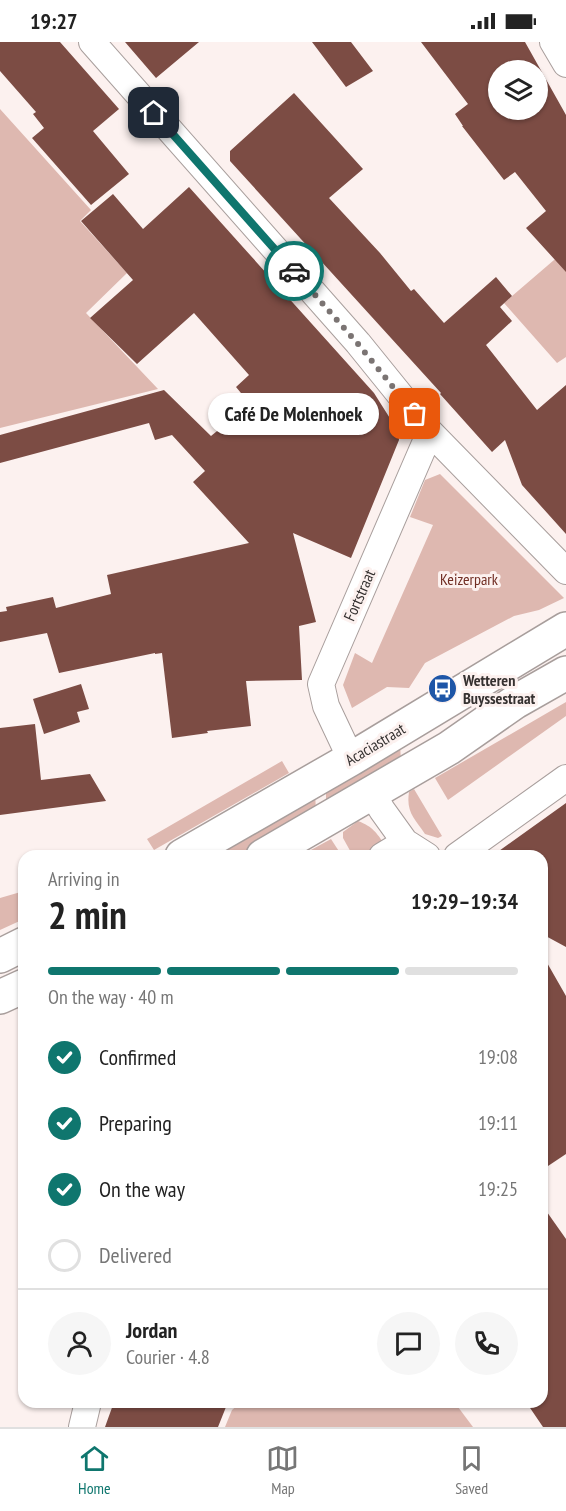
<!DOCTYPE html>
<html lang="en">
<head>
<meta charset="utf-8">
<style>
  :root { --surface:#fff; --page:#f6f6f6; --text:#222; --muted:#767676; --line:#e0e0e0; --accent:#0f766e }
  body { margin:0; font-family:"PT Sans Narrow",sans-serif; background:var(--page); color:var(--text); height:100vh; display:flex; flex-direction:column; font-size:22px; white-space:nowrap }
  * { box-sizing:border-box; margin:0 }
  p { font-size:20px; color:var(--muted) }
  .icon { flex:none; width:33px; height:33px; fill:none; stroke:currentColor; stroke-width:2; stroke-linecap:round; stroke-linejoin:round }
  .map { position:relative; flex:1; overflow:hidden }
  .panel { position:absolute; left:18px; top:808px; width:530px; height:558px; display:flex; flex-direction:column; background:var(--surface); border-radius:18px; box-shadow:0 2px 4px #0004 }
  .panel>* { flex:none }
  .tools { position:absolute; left:488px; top:18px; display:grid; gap:12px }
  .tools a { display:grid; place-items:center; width:60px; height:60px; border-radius:50%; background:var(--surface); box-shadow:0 2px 4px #0004; font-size:30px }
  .pin { position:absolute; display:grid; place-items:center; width:51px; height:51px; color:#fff; margin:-26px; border-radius:12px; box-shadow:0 3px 9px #0006 }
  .courier { position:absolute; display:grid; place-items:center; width:60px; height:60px; margin:-30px; border:4px solid #0f766e; border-radius:50%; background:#fff; color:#222; box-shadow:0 2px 8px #0007 }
  .bubble { position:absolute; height:42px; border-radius:21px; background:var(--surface); box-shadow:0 2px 4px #0004; font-size:20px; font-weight:700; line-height:42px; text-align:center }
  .summary em { font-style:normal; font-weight:700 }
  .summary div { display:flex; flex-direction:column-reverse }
  .summary { display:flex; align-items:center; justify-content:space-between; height:102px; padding:0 30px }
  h1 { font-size:39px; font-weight:700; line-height:45px }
  .bar { display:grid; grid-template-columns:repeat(4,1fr); gap:9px 6px; align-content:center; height:72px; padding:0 30px }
  .bar i { height:8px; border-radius:4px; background:var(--line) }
  .bar .selected { background:var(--accent) }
  .bar p { grid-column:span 4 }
  .line { display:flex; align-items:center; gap:15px; padding:0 30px; border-top:2px solid var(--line) }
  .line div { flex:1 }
  .round { display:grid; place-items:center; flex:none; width:63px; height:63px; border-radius:32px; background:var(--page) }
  ol { padding:0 30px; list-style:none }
  li { display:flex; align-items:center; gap:18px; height:66px }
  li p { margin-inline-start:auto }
  li .icon { padding:6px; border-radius:50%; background:var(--accent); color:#fff; stroke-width:4 }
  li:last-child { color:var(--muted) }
  li i { width:33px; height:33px; border:3px solid var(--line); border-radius:50% }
  .status { display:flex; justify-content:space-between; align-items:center; height:42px; padding:0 30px; background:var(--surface); direction:ltr }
  .status svg { height:16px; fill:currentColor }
  .tab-bar { display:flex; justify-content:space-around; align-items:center; height:84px; border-top:2px solid var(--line); background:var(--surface); font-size:16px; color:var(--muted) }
  .tab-bar a { display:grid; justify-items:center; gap:3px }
  .tab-bar .selected { color:var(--accent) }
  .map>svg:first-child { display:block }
  .green { fill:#deb8b0 }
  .building { fill:#7c4c44; fill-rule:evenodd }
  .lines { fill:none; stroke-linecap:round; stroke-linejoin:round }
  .minor-casing { stroke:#a89e9c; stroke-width:28 }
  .secondary-casing { stroke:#a89e9c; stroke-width:36 }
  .minor { stroke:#fff; stroke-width:26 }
  .secondary { stroke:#fff; stroke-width:33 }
  .done { stroke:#7b7473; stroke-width:6; stroke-dasharray:0 10.8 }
  .route { stroke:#0f766e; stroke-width:8 }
  .labels { text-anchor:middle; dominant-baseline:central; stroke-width:6; stroke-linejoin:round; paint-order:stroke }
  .park-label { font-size:16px; fill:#712e24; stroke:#fcf1ef }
  .street-label { font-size:16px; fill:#353130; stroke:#fcf1ef }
  .poi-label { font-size:16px; font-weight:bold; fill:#353130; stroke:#fcf1ef; text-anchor:start }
</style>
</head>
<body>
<div class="status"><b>19:27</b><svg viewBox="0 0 49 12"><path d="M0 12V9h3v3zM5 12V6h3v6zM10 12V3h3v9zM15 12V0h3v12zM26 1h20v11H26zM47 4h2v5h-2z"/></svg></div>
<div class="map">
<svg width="566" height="1385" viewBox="0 0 566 1385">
  <rect width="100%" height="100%" fill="#fcf1ef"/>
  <!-- green -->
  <path class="green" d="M0 67 91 168 80 179 127 231 86 271 158 347 0 386Z
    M561 212 566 219V315L557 321 504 261Z
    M440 432 564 556 539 568 514 574 425 621 409 646 387 645 352 666 343 643 355 611 372 621 433 483 410 475 425 438Z
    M566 660V674L448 758 435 736Z
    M400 699 401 722 326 765V742Z
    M282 719 289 731 154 808 147 797Z
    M414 747 442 794 438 796 425 792C414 776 406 770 409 750Z
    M315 748 316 771 240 814H199Z
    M358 779C373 785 376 790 385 803L366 814H353L343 796V790Z
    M331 797 342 814H300Z
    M24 849V877L0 888V856Z
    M240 1361H455L473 1385H225L232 1368Z"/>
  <!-- building -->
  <path class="building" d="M0 0H60L119 67 93 89 129 132 91 163 32 96 44 86 33 72 36 70 0 29Z
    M125 0H199L156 36Z
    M312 0H351L373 29 346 45Z
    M421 0H525L566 73V230L526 186 546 169 515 130 504 138 462 84H463L455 72 468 62ZM498 28H537V68H498Z
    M294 51 363 127 329 156 380 211 411 249 414 247 444 281 496 235 512 254 500 265 512 279 486 303 537 368 566 343V492L522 443 505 398 492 410 440 352 441 351 230 119V109Z
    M189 145 374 351 398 389 399 398 351 516 293 491 316 580 299 584 302 638 246 639 251 684 207 689 208 691 172 696 162 611 155 612V611L59 631 47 591 0 600V570L7 569 6 565 53 555 56 566 111 552 107 533 249 501 193 440 205 429 172 393 155 398 149 381 0 421V393L164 348 211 394 250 362 236 345 249 333 194 271 137 322 90 276 133 238 81 179 113 152 143 187Z
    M81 642 89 667 77 670 80 680 44 692 33 657Z
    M35 682 41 738 90 732 106 759 0 773V686Z
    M566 761V905L542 892V814H492Z
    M542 912 566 954V1112L542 1128Z
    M542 1163 566 1197V1385H543L526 1360H542Z
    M114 1360H228L218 1385H105Z"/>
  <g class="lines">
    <defs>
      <path id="minor" d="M92 0 358 301 430 390 566 529
        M553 0 566 22
        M351 717 326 664 321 642 430 390
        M372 751 382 768 405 800 427 814
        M382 814 405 800
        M457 814 566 736
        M82 1385 88 1360"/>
      <path id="secondary" d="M182 814 351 717 566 587
        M263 814 449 706 515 660 566 631
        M0 914 24 902
        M0 955 24 944"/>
    </defs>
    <!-- minor casing -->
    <use href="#minor" class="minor-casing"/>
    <!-- secondary casing -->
    <use href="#secondary" class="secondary-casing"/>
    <!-- minor -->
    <use href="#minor" class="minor"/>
    <!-- secondary -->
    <use href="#secondary" class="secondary"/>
  </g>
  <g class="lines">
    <!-- done -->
    <path class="done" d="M294 229 358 302 415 372"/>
    <!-- route -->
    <path class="route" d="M154 71 294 229"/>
  </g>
  <!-- icons -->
  <defs>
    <symbol id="bus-disc" viewBox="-11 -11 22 22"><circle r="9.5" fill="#1e56a7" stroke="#fcf1ef"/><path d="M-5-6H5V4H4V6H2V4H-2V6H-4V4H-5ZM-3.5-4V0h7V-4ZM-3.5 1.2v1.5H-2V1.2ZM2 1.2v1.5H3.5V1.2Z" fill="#fff"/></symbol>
  </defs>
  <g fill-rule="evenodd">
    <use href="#bus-disc" x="426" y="630" width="33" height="33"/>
  </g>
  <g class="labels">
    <!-- park labels -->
    <g class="park-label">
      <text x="469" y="537">Keizerpark</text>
    </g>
    <!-- street labels -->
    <g class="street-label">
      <text transform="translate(359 553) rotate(-66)">Fortstraat</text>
      <text transform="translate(375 702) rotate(-31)">Acaciastraat</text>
    </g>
    <!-- poi labels -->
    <g class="poi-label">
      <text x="463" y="638">Wetteren<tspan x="463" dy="18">Buyssestraat</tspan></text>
    </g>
  </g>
</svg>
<div class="tools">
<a><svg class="icon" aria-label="layers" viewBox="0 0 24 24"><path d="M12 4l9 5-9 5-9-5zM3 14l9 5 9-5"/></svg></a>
</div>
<div class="pin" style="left:415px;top:372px;background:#ea580c"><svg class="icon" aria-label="bag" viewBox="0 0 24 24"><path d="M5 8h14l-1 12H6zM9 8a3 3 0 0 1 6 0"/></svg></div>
<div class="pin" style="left:154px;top:71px;background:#1f2937"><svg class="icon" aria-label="home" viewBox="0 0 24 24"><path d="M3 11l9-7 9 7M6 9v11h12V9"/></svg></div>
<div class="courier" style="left:294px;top:229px"><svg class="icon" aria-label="car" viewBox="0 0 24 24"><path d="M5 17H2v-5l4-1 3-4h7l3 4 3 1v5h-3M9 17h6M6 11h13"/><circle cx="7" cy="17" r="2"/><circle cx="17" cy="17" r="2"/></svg></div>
<div class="bubble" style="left:208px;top:351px;width:171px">Café De Molenhoek</div>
<section class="panel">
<div class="summary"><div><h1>2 min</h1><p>Arriving in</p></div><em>19:29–19:34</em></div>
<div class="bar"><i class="selected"></i><i class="selected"></i><i class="selected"></i><i></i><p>On the way · 40 m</p></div>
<ol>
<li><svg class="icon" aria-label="check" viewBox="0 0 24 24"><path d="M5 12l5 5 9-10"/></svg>Confirmed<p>19:08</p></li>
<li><svg class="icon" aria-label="check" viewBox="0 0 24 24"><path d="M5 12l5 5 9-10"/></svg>Preparing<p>19:11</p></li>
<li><svg class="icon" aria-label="check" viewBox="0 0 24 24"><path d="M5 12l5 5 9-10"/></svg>On the way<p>19:25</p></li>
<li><i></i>Delivered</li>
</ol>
<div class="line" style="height:108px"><a class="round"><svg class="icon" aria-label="person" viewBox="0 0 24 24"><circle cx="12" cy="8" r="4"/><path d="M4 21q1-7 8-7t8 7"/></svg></a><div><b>Jordan</b><p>Courier · 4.8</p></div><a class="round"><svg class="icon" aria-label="chat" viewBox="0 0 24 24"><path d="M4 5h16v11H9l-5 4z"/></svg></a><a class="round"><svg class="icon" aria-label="phone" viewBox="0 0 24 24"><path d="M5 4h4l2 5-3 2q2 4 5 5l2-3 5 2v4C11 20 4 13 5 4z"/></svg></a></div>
</section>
</div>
<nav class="tab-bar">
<a class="selected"><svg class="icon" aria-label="home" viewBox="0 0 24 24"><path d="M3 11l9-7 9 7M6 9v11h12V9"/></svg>Home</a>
<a><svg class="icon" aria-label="map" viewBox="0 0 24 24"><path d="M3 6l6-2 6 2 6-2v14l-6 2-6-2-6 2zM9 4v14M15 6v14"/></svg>Map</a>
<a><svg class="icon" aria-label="saved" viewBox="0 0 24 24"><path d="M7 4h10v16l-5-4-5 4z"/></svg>Saved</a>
</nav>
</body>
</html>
